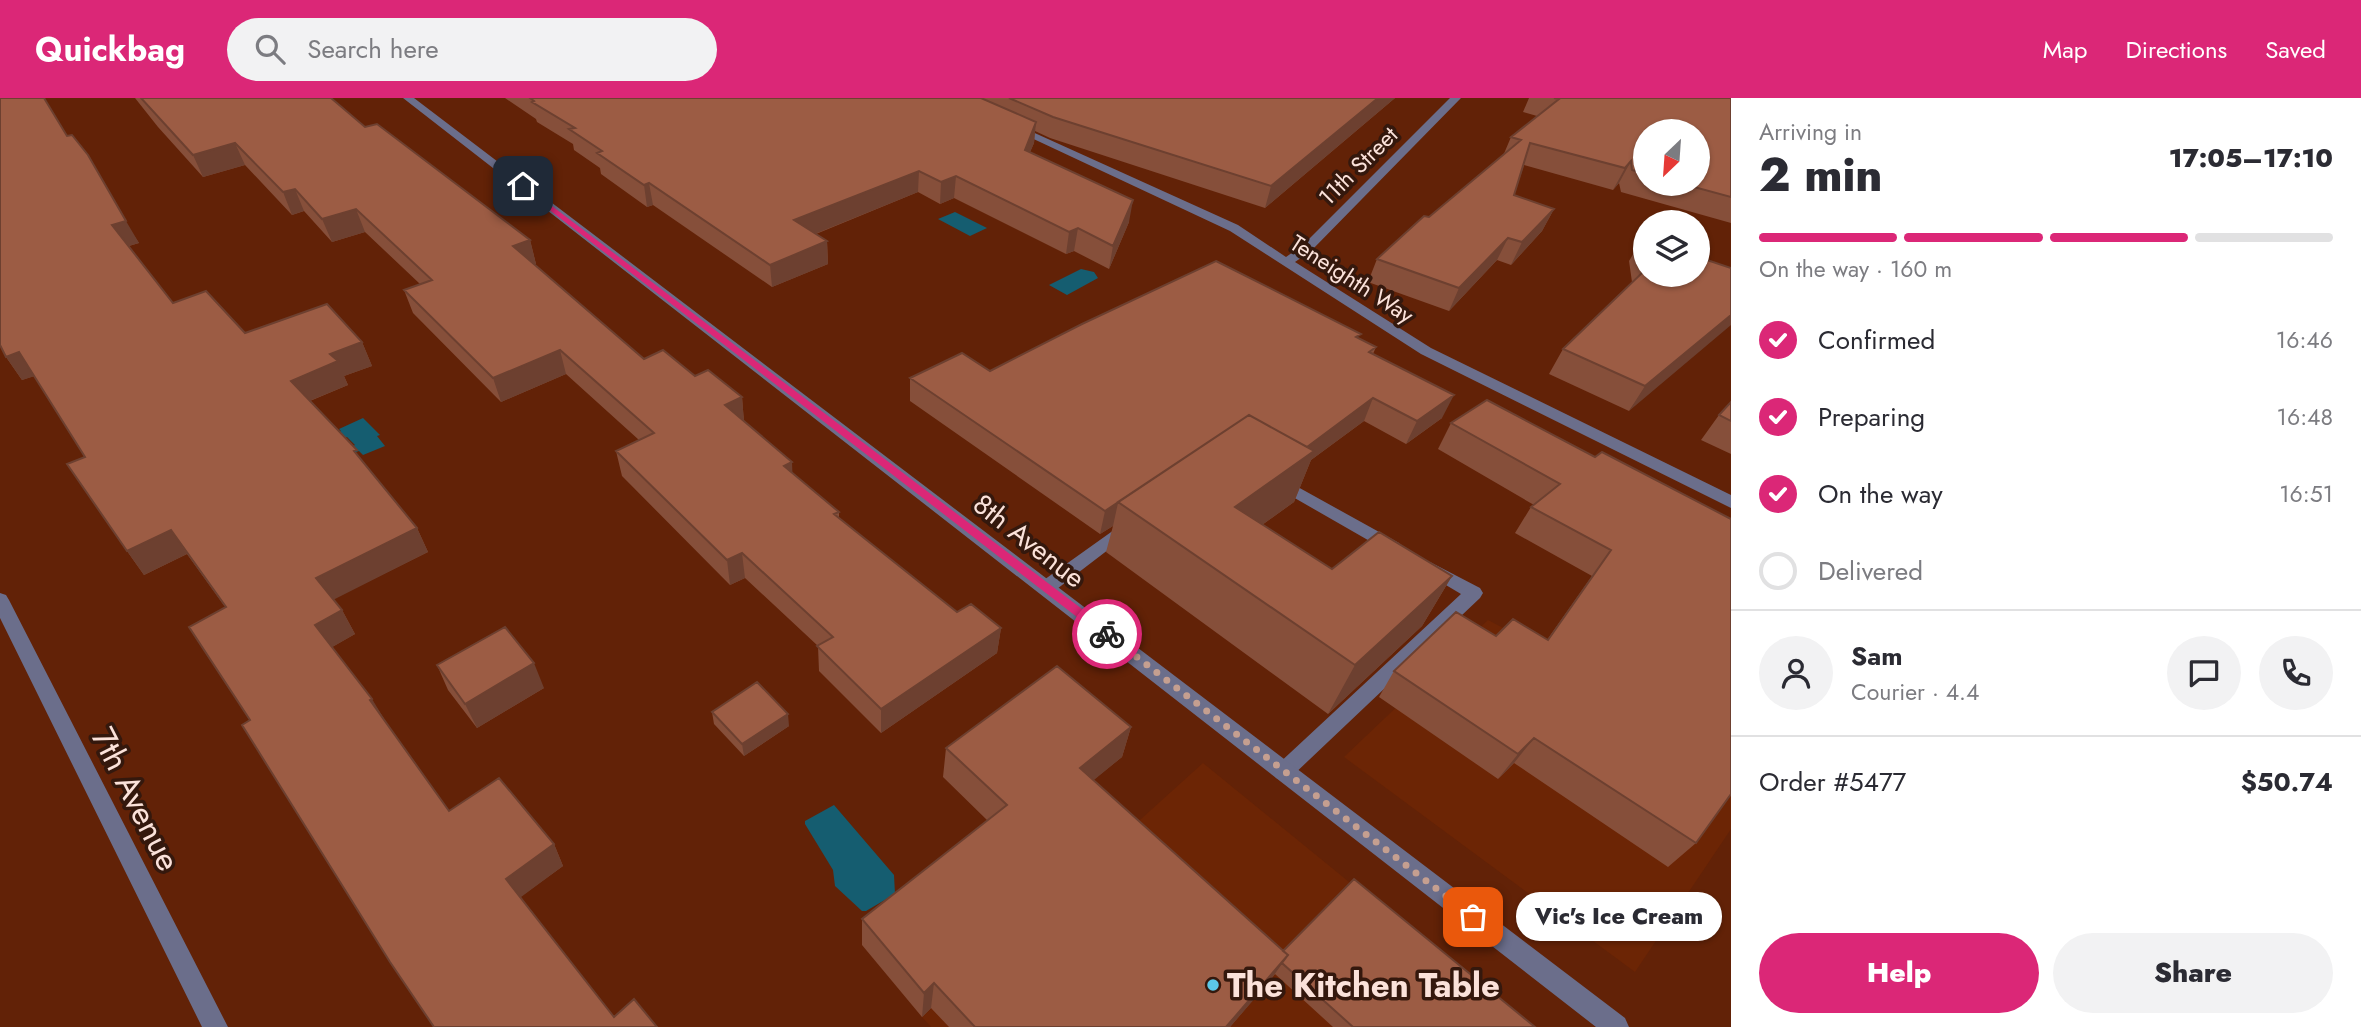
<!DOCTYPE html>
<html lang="en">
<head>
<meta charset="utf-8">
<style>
  :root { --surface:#fff; --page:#f2f2f3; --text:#2b2b33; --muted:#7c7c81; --line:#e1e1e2; --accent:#db2777 }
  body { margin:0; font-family:Jost,sans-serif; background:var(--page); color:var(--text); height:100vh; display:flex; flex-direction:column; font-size:26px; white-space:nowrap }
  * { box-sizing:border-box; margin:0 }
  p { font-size:23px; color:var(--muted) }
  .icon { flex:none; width:38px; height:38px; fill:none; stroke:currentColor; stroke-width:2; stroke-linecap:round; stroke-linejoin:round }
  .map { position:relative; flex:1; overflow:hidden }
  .details { display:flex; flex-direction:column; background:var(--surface); width:630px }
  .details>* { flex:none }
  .needle { width:46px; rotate:205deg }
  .buttons { position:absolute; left:1633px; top:21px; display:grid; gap:14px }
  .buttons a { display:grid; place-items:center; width:77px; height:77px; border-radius:50%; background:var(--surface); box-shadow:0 2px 5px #0004; font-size:35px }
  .pin { position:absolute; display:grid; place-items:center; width:60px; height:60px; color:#fff; margin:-30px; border-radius:14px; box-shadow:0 4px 10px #0006 }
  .courier { position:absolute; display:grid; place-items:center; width:70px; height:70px; margin:-35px; border:5px solid #db2777; border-radius:50%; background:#fff; color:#222; box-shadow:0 2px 9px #0007 }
  .bubble { position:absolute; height:49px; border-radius:24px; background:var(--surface); box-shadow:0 2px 5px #0004; font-size:23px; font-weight:800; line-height:49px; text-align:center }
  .headline em { font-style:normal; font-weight:800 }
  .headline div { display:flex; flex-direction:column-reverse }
  .headline { display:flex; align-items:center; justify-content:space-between; height:119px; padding:0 28px }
  h1 { font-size:46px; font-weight:800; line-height:52px }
  .bar { display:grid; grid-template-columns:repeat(4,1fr); gap:10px 7px; align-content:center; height:84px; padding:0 28px }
  .bar i { height:9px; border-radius:5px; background:var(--line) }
  .bar .selected { background:var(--accent) }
  .bar p { grid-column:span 4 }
  .line { display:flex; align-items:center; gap:18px; padding:0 28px; border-top:2px solid var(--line) }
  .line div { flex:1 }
  .round { display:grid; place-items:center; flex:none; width:74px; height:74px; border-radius:37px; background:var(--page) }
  ol { padding:0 28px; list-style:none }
  li { display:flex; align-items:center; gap:21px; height:77px }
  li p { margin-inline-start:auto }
  li .icon { padding:7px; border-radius:50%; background:var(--accent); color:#fff; stroke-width:4 }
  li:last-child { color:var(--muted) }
  li i { width:38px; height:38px; border:4px solid var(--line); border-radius:50% }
  .action { display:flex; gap:14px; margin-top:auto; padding:14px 28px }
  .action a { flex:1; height:80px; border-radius:42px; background:var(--accent); color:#fff; font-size:28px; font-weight:800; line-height:80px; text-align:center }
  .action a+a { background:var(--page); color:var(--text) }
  header { display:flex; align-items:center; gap:42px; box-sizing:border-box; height:98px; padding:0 35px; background:var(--accent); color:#fff }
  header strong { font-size:33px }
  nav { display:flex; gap:38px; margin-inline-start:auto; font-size:24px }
  .search { width:490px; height:63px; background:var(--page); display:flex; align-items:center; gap:18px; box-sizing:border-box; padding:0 24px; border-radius:38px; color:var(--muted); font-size:26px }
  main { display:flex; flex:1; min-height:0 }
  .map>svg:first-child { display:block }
  .built { fill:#6c2505 }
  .water { fill:#155d70 }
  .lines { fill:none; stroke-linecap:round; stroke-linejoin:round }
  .service { fill:#6b6e8b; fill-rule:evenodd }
  .minor { fill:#6b6e8b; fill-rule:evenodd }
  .wall { fill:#864f3a; fill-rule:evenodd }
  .shaded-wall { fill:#6d4030 }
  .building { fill:#9c5c44; stroke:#6d4030; stroke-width:2 }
  .route { fill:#db2777 }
  .done { stroke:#c59f90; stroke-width:7; stroke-dasharray:0 12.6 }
  .poi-dot { fill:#5cc7e7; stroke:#34180d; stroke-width:2.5 }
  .labels { text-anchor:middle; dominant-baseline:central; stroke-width:7; stroke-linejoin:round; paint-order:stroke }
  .far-street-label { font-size:23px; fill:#fbe2da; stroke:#34180d }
  .street-label { font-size:28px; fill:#fbe2da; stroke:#34180d }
  .near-street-label { font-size:33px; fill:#fbe2da; stroke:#34180d }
  .near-poi-label { font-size:33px; font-weight:bold; fill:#fbe2da; stroke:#34180d; text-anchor:start }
</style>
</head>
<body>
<header>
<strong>Quickbag</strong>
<div class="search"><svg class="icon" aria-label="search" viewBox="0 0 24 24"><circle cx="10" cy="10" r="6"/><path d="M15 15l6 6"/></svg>Search here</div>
<nav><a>Map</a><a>Directions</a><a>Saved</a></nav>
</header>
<main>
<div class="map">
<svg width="1731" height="929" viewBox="0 0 1731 929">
  <rect width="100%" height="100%" fill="#622207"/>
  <!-- built -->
  <path class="built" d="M1488 522 1731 650V731L1635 874 1344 659Z
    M1203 665 1527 929H931L922 919Z"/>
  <!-- water -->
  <path class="water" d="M955 114 987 130 970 138 938 121Z
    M1081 171 1094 174 1098 180 1067 197 1049 187Z
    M363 320 380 337 377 338 385 348 363 357 359 353 353 355 349 350 355 347 347 339 342 341 337 335 341 333 339 331Z
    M834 707 894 777 895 796 866 813H862L835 788 833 772 805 726V723Z"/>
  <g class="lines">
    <!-- service -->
    <path class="service" d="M1278 378 1399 445 1402 449 1399 453H1387L1272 387 1270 383Z
      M1128 422 1136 428 1134 432 1053 494H1041L1038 489 1041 484Z
      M1430 464 1480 490 1483 495 1480 500 1290 680 1283 683 1276 680 1273 674 1276 668 1461 496 1424 474 1421 470 1424 466Z"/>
    <!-- minor -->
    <path class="minor" d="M403 0H414L1625 920 1629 929H1596Z
      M1450 0H1461L1311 153 1295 164 1431 250 1731 397V410L1421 256 1230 133 1008 29 1017 27 1238 127 1286 159 1303 147Z
      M0 495 6 497 9 502 228 929H202L0 520Z"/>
  </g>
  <!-- wall -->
  <path class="wall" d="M135 0H331L365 29 530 142 536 166H534L644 261 695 278 742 299 744 324 793 375 839 414V420L957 514 1001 530 997 555 881 635 819 573 818 548 745 480 730 487 622 378 616 353 639 342 566 276 501 304 413 215 404 192 420 186 365 134 332 144 304 113 292 117 245 67 203 79 158 29Z
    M505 0H1395L1265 110 1050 40 1035 33 1034 45 1030 54 1129 124 1109 171 1074 153 1066 156 954 100 940 106 918 94 816 136 827 143 828 166 772 189 653 107 647 109 601 76 600 70 574 52 573 46 537 24 536 21Z
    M1529 0H1731V125L1621 94 1619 85 1613 92 1524 67 1514 97 1554 111 1542 133 1511 167 1497 162 1449 213 1368 184 1377 161 1503 58 1511 39 1537 18 1523 14ZM1645 33 1698 86H1645Z
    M67 38 139 145 129 148 173 205 245 235 362 244 372 268 344 278 348 287 310 303 417 430 428 454 333 501 342 512 355 536 332 549 449 713 554 746 563 768 520 799 614 919 657 929H434L250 622 226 510 187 456 144 477 127 453 85 359 34 278 22 282 6 259Z
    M1643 140 1645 141V177L1731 170 1629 313 1549 276 1563 251 1632 184 1629 163Z
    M1359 241 1376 249 1373 256 1442 320 1406 346 1364 323 1311 362 1294 404 1262 427 1332 471 1452 478 1422 528 1328 616 1106 454 1113 428 1100 436 910 303V280Z
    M1731 304V356L1701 342 1719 317Z
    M1451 325 1595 359 1696 745 1668 769 1514 665 1498 681 1379 599 1394 573 1496 538 1547 542 1592 478 1515 435 1531 409 1534 407 1438 351Z
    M437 567 544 590 477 630 448 592Z
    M712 614 789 628 744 658 714 626Z
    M1131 629 1122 659 1093 682 1283 853 1535 929H1333L1275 876 1230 929H949L931 910 922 919 862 847V821L988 723 943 679 946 650Z"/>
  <!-- shaded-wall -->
  <path class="shaded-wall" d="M1378 0H1395L1265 110 1271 88Z
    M1036 24 1034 45 1022 73 1025 52Z
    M235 45 245 67 203 79 193 57Z
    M1631 63 1619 85 1613 92 1625 70Z
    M919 73 918 94 795 144 794 122Z
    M956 78 954 100 940 106 941 84Z
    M649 85 653 107 647 109 644 87Z
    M295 91 304 113 292 117 283 94Z
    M1133 102 1129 124 1109 171 1113 148Z
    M356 111 365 134 332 144 322 121Z
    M1554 111 1542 133 1511 167 1522 144Z
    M126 123 139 145 125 149 112 127Z
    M1078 130 1074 153 1066 156 1069 134Z
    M1508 140 1497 162 1449 213 1459 190Z
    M530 142 536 166 520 172 513 148Z
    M827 143 828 166 772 189 770 167Z
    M1731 217V227L1629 313 1645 288Z
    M362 244 372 268 344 278 348 287 302 306 291 283 330 256Z
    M560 252 566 276 501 304 493 280Z
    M19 254 35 278 22 282 6 259Z
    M1454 297 1442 320 1406 346 1417 323Z
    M742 299 744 324 725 307Z
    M1373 300 1364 323 1311 362 1294 404 1217 459 1235 409 1296 357Z
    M792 364 793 389 784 368Z
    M1118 405 1113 428 1100 436 1105 413Z
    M417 430 428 454 329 504 316 480Z
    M171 432 187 456 144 477 127 453Z
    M742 455 745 480 730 487 727 462Z
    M1452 478 1422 528 1328 616 1355 567Z
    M342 512 355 536 329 551 315 527Z
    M1001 530 997 555 881 635V611Z
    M534 565 544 590 477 630 465 606Z
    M372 601 386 624 370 602Z
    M788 616 789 628 744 658 742 646Z
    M1131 629 1122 659 1072 700 1080 670Z
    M1534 640 1514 665 1498 681 1518 656Z
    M554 746 563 768 517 802 506 781Z
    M1288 857 1270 883 1230 929H1226Z
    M934 885 931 910 922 919 924 895Z"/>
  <!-- building -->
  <path class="building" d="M0 0H44L67 38 72 37 88 57 126 123 112 127 173 205 206 193 245 235 327 206 362 244 330 256 338 263 291 283 357 352 354 353 417 430 316 480 342 512 315 527 372 601 370 602 449 713 499 680 554 746 506 781 614 919 634 901 657 929H434L390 864 242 627 250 622 189 529 226 509 171 432 127 453 67 366 85 359 19 254 6 259 0 247Z
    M141 0H331L365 29 377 26 530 142 513 148 644 261 663 252 695 278 708 272 742 299 725 307 792 364 784 368 839 414 834 416 957 514 971 506 1001 530 881 611 817 548 833 539 742 455 727 462 616 353 654 335 560 252 493 280 404 192 432 182 356 111 322 121 295 91 283 94 235 45 193 57Z
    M530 0H981L1036 24 1025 52 1133 102 1113 148 1078 130 1069 134 956 78 941 84 919 73 794 122 827 143 770 167 649 85 644 87 597 55 602 53 569 31 575 30 532 4 534 3Z
    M1009 0H1378L1271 88 1053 19Z
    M1554 0H1731V99L1683 86H1698V33H1645V76L1632 72 1631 63 1625 70 1530 45 1514 97 1554 111 1522 144 1508 140 1459 190 1377 161 1424 118 1429 119 1521 42 1511 39 1559 1Z
    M1698 159 1731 170V217L1645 288 1563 251 1645 172V177H1698Z
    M1216 163 1361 236 1356 239 1376 249 1369 254 1454 297 1417 323 1373 300 1307 349 1249 317 1105 413 910 280 962 255 990 273 1082 226Z
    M1487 302 1595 359 1602 354 1731 421V696L1696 745 1534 640 1518 656 1394 573 1456 514 1496 538 1513 521 1548 542 1611 452 1531 409 1560 386 1451 325Z
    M1731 304V323L1719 317Z
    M1249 317 1314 353 1235 409 1332 471 1379 434 1452 478 1355 567 1118 404Z
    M505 529 534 565 465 606 437 567Z
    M1057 568 1131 629 1080 670 1288 857 1226 929H975L934 885 924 895 862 821 1007 707 946 650Z
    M757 584 788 616 742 646 712 614Z
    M1354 781 1535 929H1353L1282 865 1288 857 1283 853Z"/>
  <!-- route -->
  <path class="route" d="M523 86 1111 533V539H1103L521 90Z"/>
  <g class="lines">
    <!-- done -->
    <path class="done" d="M1107 536 1473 819"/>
  </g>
  <!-- markers -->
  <circle class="poi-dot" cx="1213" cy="887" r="7"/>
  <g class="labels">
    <!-- far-street labels -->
    <g class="far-street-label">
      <text transform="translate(1358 68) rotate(-45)">11th Street</text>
      <text transform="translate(1352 181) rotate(33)">Teneighth Way</text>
    </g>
    <!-- street labels -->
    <g class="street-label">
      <text transform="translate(1029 443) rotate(38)">8th Avenue</text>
    </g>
    <!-- near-street labels -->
    <g class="near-street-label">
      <text transform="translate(136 701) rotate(63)">7th Avenue</text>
    </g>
    <!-- near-poi labels -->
    <g class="near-poi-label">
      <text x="1227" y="887">The Kitchen Table</text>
    </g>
  </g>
</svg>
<div class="buttons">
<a><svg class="needle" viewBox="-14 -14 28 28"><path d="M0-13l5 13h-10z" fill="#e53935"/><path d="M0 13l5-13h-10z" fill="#7c7c81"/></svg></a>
<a><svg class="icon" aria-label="layers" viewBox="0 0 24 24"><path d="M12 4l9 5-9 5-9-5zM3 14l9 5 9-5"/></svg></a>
</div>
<div class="pin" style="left:1473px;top:819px;background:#ea580c"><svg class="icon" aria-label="bag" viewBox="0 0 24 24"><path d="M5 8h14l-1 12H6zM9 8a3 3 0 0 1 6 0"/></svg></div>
<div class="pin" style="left:523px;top:88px;background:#1f2937"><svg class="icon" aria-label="home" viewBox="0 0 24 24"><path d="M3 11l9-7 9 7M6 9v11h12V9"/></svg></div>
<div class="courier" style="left:1107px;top:536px"><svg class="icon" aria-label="bike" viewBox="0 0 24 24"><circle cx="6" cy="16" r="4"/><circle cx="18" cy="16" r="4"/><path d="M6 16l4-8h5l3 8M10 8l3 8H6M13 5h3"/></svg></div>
<div class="bubble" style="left:1516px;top:794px;width:206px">Vic's Ice Cream</div>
</div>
<section class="details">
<div class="headline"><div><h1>2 min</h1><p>Arriving in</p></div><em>17:05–17:10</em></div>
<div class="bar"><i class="selected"></i><i class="selected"></i><i class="selected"></i><i></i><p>On the way · 160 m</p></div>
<ol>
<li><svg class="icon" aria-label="check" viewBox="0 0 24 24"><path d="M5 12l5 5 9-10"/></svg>Confirmed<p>16:46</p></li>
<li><svg class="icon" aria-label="check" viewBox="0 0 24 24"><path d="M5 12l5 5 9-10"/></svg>Preparing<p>16:48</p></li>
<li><svg class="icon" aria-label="check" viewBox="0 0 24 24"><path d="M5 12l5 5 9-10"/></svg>On the way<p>16:51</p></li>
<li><i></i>Delivered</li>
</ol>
<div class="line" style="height:126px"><a class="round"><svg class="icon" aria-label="person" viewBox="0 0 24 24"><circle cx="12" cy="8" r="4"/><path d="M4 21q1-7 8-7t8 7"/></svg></a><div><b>Sam</b><p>Courier · 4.4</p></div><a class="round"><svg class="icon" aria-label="chat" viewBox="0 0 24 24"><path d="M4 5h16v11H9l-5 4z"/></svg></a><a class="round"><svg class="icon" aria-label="phone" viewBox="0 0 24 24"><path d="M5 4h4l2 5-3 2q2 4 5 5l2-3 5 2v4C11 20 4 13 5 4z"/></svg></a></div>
<div class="line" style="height:91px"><div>Order #5477</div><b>$50.74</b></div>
<div class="action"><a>Help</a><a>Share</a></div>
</section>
</main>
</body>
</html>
